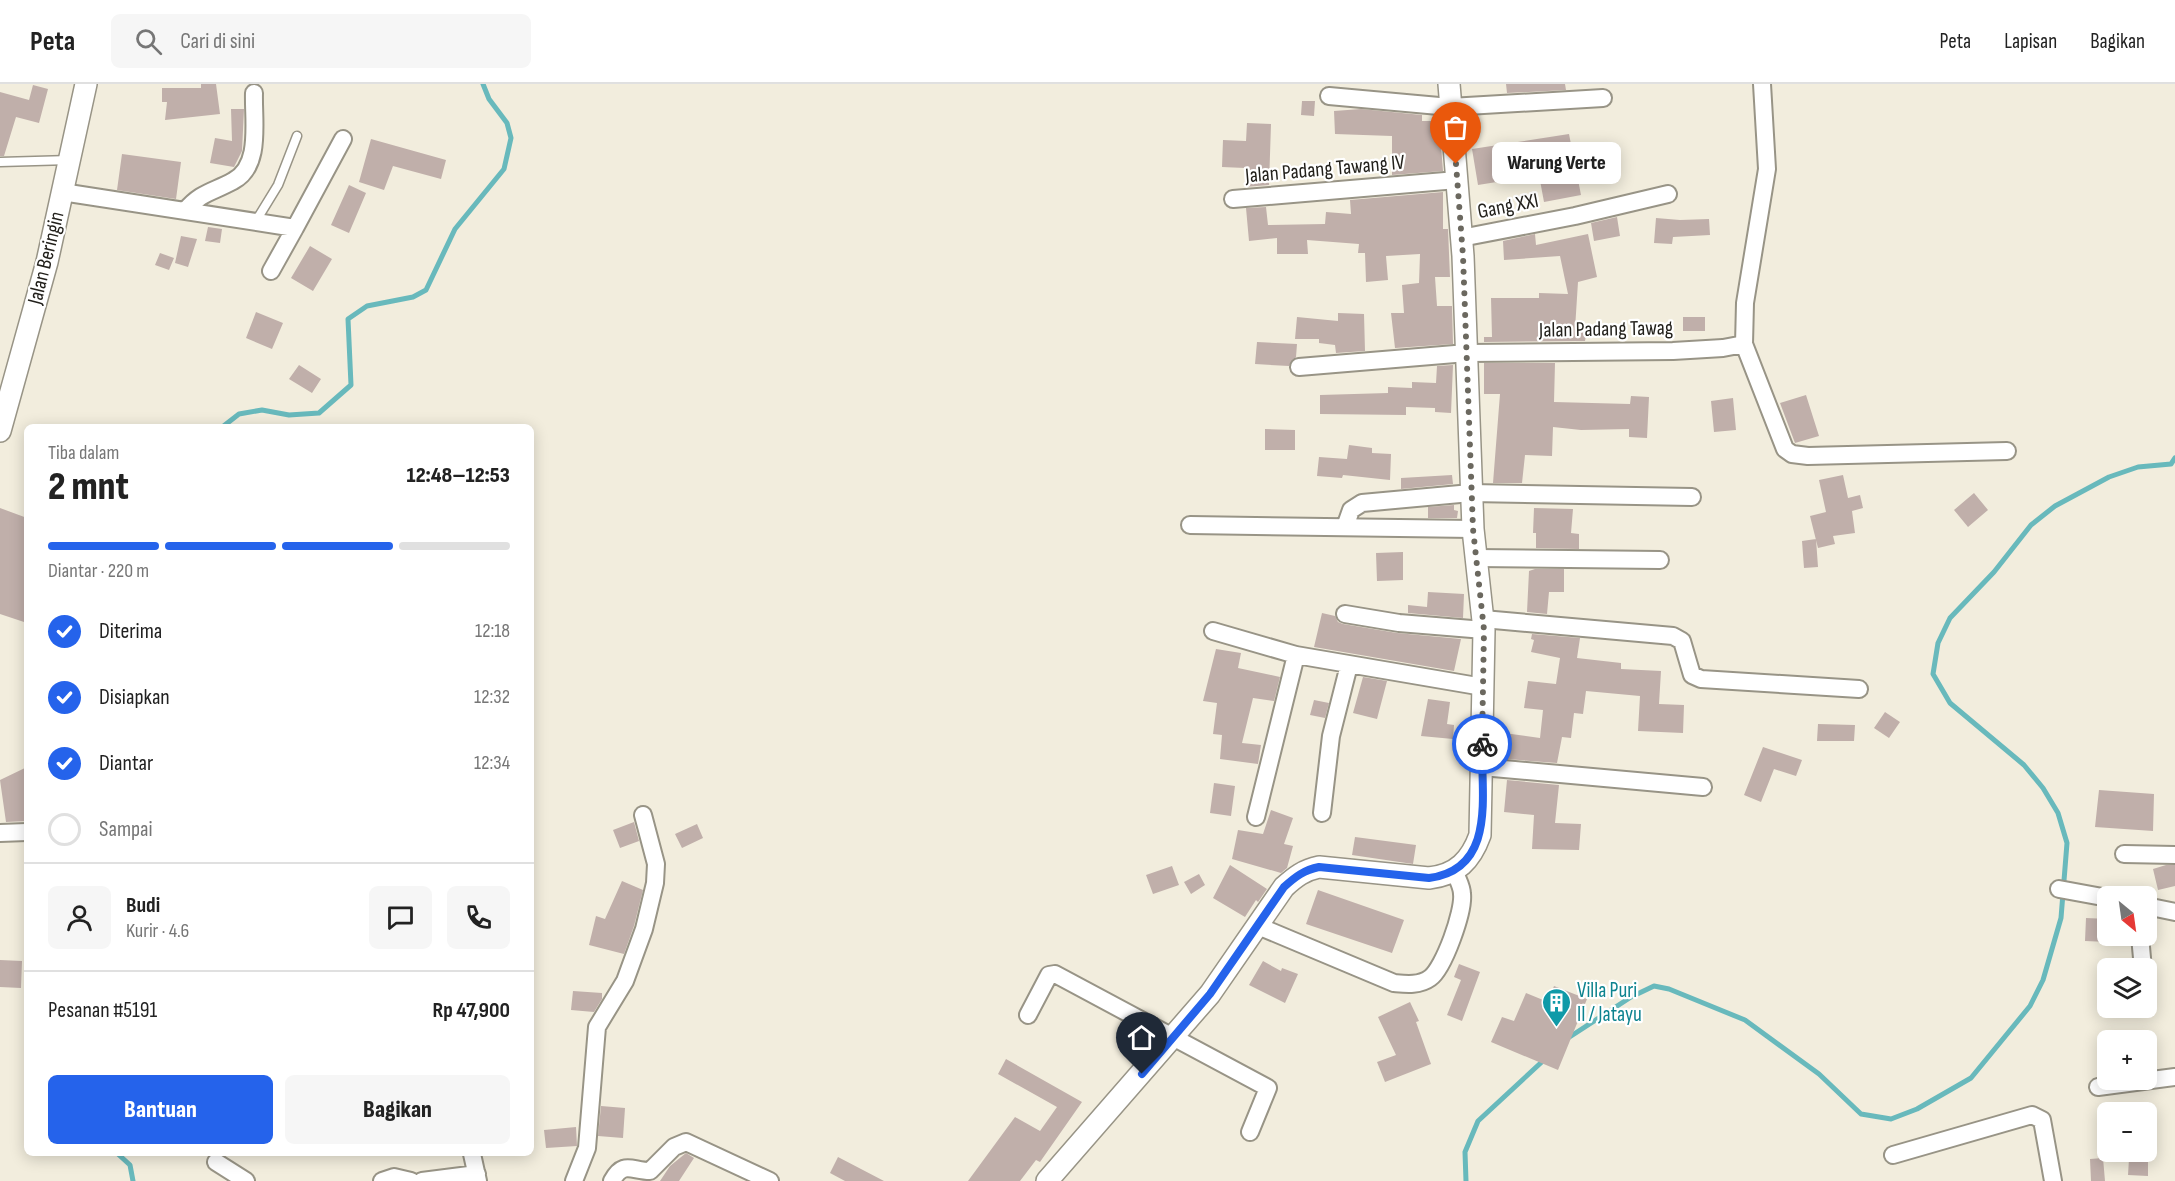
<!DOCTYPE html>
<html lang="id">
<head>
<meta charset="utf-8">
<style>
  :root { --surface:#fff; --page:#f6f6f6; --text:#222; --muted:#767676; --line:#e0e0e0; --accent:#2563eb }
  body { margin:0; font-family:"Sofia Sans Condensed",sans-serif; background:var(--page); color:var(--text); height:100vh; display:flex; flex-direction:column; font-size:22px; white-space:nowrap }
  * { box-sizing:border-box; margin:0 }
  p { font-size:20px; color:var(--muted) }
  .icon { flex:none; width:33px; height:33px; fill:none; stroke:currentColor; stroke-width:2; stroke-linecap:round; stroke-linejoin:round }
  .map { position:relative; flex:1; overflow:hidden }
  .details { position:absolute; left:24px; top:340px; width:510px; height:732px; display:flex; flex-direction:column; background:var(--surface); border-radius:9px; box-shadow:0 3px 15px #0003 }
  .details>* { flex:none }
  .needle { width:39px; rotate:151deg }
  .fabs { position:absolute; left:2097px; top:802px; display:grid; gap:12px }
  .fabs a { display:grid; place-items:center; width:60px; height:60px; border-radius:9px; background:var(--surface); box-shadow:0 3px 15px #0003; font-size:30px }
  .pin { position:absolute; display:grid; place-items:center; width:51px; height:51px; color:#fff; margin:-62px -26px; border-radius:50% 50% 50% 0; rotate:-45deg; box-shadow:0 0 6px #0007 }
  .pin .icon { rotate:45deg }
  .courier { position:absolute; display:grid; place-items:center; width:60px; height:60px; margin:-30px; border:4px solid #2563eb; border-radius:50%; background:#fff; color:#222; box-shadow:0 2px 8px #0007 }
  .bubble { position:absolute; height:42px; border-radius:9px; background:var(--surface); box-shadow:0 3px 15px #0003; font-size:20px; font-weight:800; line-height:42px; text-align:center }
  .summary em { font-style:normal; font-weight:800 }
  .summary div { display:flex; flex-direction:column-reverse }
  .summary { display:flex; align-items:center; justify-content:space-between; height:102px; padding:0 24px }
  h1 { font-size:39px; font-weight:800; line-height:45px }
  .bar { display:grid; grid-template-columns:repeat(4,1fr); gap:9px 6px; align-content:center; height:72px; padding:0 24px }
  .bar i { height:8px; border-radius:4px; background:var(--line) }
  .bar .current { background:var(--accent) }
  .bar p { grid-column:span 4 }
  .line { display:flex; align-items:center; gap:15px; padding:0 24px; border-top:2px solid var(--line) }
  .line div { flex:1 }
  .round { display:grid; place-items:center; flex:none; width:63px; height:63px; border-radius:9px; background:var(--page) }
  ol { padding:0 24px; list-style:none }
  li { display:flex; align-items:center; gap:18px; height:66px }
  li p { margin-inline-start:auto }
  li .icon { padding:6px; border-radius:50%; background:var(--accent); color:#fff; stroke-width:4 }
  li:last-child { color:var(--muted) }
  li i { width:33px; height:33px; border:3px solid var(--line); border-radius:50% }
  .primary-button { display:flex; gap:12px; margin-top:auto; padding:12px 24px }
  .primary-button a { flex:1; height:69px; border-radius:9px; background:var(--accent); color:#fff; font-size:24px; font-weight:800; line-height:69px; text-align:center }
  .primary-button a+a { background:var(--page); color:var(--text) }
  header { display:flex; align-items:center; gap:36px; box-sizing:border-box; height:84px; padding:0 30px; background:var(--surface); border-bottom:2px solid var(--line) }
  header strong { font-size:28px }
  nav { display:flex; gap:33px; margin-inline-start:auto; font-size:21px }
  .search { width:420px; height:54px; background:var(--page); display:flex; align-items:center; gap:15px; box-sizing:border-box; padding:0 21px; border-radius:9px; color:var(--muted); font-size:22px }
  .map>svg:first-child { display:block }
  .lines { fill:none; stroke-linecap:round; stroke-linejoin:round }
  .stream { stroke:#68b9bc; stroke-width:5 }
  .building { fill:#c0afaa }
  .service-casing { stroke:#989486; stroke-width:11 }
  .minor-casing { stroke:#989486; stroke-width:20 }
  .tertiary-casing { stroke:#989486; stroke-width:24 }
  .service { stroke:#fff; stroke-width:8 }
  .minor { stroke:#fff; stroke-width:16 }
  .tertiary { stroke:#fff; stroke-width:21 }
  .done { stroke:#6b685f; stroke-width:6; stroke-dasharray:0 10.8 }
  .route { stroke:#2563eb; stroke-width:8 }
  .labels { text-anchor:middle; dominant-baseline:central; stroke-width:4.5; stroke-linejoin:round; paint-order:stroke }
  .street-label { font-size:21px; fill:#22201b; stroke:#fff }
  .culture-label { font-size:21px; fill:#0d838f; stroke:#fff; text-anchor:start }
</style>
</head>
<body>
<header>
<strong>Peta</strong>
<div class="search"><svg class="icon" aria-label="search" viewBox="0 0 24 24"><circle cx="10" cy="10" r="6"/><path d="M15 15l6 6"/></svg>Cari di sini</div>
<nav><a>Peta</a><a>Lapisan</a><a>Bagikan</a></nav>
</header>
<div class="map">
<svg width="2175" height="1097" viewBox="0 0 2175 1097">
  <rect width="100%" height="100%" fill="#f2eddd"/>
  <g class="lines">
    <!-- stream -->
    <path class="stream" d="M221 344 239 330 262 326 289 331 319 329 351 301 348 235 367 222 413 213 426 206 455 145 504 85 511 54 507 39 489 15 483 0
      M1568 954 1631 913 1654 902 1669 905 1745 936 1819 990 1861 1030 1891 1035 1917 1025 1971 994 2030 922 2043 896 2061 834 2067 759 2058 729 2043 704 2024 681 1950 619 1933 590 1938 559 1950 534 1994 488 2031 441 2055 422 2109 393 2138 383 2171 380 2175 374
      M118 1070 130 1081 133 1097
      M1466 1097 1465 1068 1478 1037 1545 975"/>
  </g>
  <!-- building -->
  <path class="building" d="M201 0H216L220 30 165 36 167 18H162V4H201Z
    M1506 0H1565L1566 6 1507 9Z
    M33 1 48 5 39 39 16 33 4 72H0V8L29 16Z
    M1302 17H1315L1314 32 1301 31Z
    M231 25H244L242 67 234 83 210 79 215 54 232 57Z
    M1361 25 1422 31V37H1439L1443 87 1392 91V52L1335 50 1334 27Z
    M1247 39 1271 40 1269 101 1245 103V84L1222 83 1223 56 1246 57Z
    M1569 50 1581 111 1544 118 1539 91 1478 101 1472 65Z
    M371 55 446 76 441 95 393 82 384 106 359 98Z
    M122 70 181 78 176 115 117 106Z
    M349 101 366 109 349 149 331 141Z
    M1443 108V145H1448L1450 193H1435L1437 222H1452L1453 260 1395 264 1391 229H1404L1402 201 1419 199 1420 170 1386 172 1388 196 1366 198 1365 169H1358L1359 160 1307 156 1308 170H1277V154L1249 157 1246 124 1266 123 1268 141 1325 140 1326 128 1351 130 1350 116Z
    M1617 133 1620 152 1594 157 1591 139Z
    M1656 134 1680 136 1709 135 1710 151 1673 153 1672 160 1654 159Z
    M208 143 222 145 220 159 205 157Z
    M1535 150 1536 161 1588 150 1597 193 1578 198 1575 245 1587 246 1585 257 1484 258V253H1492L1491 214H1539V209L1568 210 1560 172 1504 176 1503 157Z
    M181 152 197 155 188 183 175 179Z
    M310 162 332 175 313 207 291 194Z
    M160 169 174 174 169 186 155 181Z
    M256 228 283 239 272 265 246 254Z
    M1338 229 1364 230 1365 267 1336 269 1335 261 1319 259V255H1295L1297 233 1338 237Z
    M1683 233H1705V247H1683Z
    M1257 258 1297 260 1296 273 1289 282 1255 280Z
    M1484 279H1555L1554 318 1630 320 1631 312 1649 313 1647 354 1629 353V345L1581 346 1553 343 1552 372 1525 371 1522 399H1493L1500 310H1484Z
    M299 281 321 295 312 309 289 295Z
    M1453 281 1451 329 1435 328V324L1406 323V331L1320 330V311L1388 309V303L1412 304V298L1436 299 1437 282Z
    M1806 311 1819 352 1795 359 1780 319Z
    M1733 314 1736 346 1714 348 1711 317Z
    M1265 345 1295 346V366H1265Z
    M1349 361 1372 364V369L1391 370 1390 396 1343 391 1342 394 1317 392 1319 373 1347 375Z
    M1452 391 1453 400 1401 405V394Z
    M1843 391 1848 414 1860 411 1863 424 1852 427 1855 449 1833 452 1835 460 1818 464 1810 432 1826 428 1819 396Z
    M1974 409 1988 426 1968 443 1954 426Z
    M1454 421V426L1458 427 1457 434H1428V423Z
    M0 424 27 434V539L0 530Z
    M1534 424 1573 425 1571 449 1579 450V465L1536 464V449H1533Z
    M1816 455 1818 483 1804 484 1802 457Z
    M1403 468V496L1377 497 1376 469Z
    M1535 485H1564V508H1549L1547 530 1527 528 1529 487Z
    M1428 508 1464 510 1463 534 1408 529V521L1427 523Z
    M1322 529 1335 532 1338 538 1343 540 1397 549 1461 555 1454 587 1314 563Z
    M1532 550 1580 554 1577 574 1621 579V585L1661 587 1659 620 1684 621 1683 649 1638 647 1640 612 1586 607 1583 630 1574 629 1571 654 1562 653 1557 679 1494 674 1497 648 1540 654 1543 626 1524 624 1528 597 1556 600 1560 574 1531 568 1534 556 1531 555Z
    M1216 565 1241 569 1238 584 1280 593 1274 617 1253 614 1242 659 1261 661 1258 680 1220 675 1222 651 1213 650 1217 619 1203 617Z
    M1363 593 1387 597 1377 635 1353 629Z
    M1428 615 1450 618 1447 640 1454 641 1453 655 1421 652Z
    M1314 616 1329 619 1325 634 1310 631Z
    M1885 628 1900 638 1889 654 1874 644Z
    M1818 640 1855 641 1854 657H1817Z
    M1763 663 1802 676 1796 692 1774 685 1761 718 1744 711Z
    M27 683V737L6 738 0 696Z
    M1507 696 1559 701 1555 739 1581 740 1579 766 1532 765 1534 731 1504 728Z
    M1214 699 1235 702 1231 732 1210 729Z
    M2099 706 2154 710 2153 747 2095 743Z
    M1271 726 1293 734 1284 760 1293 762 1287 784 1281 789 1232 775 1238 746 1263 750Z
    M634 738 639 757 620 764 613 746Z
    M697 740 703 754 682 764 675 750Z
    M1355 753 1416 761 1413 780 1352 771Z
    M1230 781 1267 805 1258 818 1256 816 1245 833 1213 814Z
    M2166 781H2175V802L2158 806 2153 785Z
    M1172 782 1179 801 1153 810 1146 791Z
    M1199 790 1205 801 1191 810 1184 798Z
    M622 797 643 806 634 842 624 870 589 861 596 832 605 835Z
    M1318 806 1404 836 1392 869 1306 840Z
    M2086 834 2108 835V858L2085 857Z
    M0 876 22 877 21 904 0 903Z
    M1263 877 1281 887 1282 884 1298 890 1285 919 1249 901Z
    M1459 880 1480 888 1462 937 1447 931 1461 896 1454 893Z
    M1554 902 1587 915 1558 986 1491 958 1502 933 1514 937 1526 909 1548 918Z
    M573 907 602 909V915L594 928 571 926Z
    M1410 918 1419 937 1416 938 1431 980 1385 998 1377 978 1396 971 1378 933Z
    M1006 975 1082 1018 1040 1078 1036 1076 1020 1097H968L1015 1033 1040 1047 1057 1023 998 990Z
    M601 1022 625 1024 623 1054 598 1052Z
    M576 1043 577 1062 546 1064 544 1046Z
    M686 1069 694 1074 679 1097H660L670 1082Z
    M838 1073 884 1097H845L830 1089Z
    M2103 1074 2105 1097H2091L2090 1075Z
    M2129 1075 2148 1076V1092L2128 1091Z"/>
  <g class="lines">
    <defs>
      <path id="service" d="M0 78 70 76
        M256 137 278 101 297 52"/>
      <path id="minor" d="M1762 0 1767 85 1745 219 1744 260 1785 365 1792 370 1808 372 2007 367
        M1329 12 1450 23 1603 14
        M62 108 295 144 343 55
        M1233 115 1457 96
        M185 127C201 108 213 108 233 97 262 82 253 37 254 9
        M1461 154 1575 132 1668 110
        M271 187 295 144
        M1299 283 1467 269 1673 267 1723 264 1744 260
        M1190 441 1473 445
        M1345 443 1351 426 1362 419 1471 409 1692 413
        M1476 474 1660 476
        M1345 530 1399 539 1484 546
        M1483 535 1673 552 1682 557 1692 591 1701 595 1859 605
        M1213 547 1296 571 1483 603
        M1482 683 1703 703
        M1322 729 1331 652 1349 581
        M1256 733 1296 571
        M0 749 27 748
        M2124 770 2175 771
        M2059 805 2108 814
        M2146 822 2175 828
        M1258 842 1394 899C1405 900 1419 902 1430 894 1444 884 1464 827 1462 810 1462 802 1457 795 1455 788
        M2140 852 2143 885
        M1028 931 1049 891 1055 890 1268 1004 1250 1048
        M2098 1003 2175 993
        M472 1070 478 1097
        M1893 1071 2032 1031 2042 1036 2053 1097
        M216 1078 246 1097
        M382 1097 394 1093 411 1097
        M422 1097 477 1090
        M574 1097 587 1064 597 943 625 897 644 845 655 799 656 780 643 731
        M612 1097C623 1076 632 1087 650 1087L674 1063 686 1058 770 1097"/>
      <path id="tertiary" d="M0 347 47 178 86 0
        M1047 1097 1210 910 1284 803C1295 793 1304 786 1319 783L1429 794C1457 791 1471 776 1480 751L1484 546 1473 445 1463 172 1449 0"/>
    </defs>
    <!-- service casing -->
    <use href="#service" class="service-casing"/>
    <!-- minor casing -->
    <use href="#minor" class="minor-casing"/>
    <!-- tertiary casing -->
    <use href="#tertiary" class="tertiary-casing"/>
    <!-- service -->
    <use href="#service" class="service"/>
    <!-- minor -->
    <use href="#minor" class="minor"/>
    <!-- tertiary -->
    <use href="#tertiary" class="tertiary"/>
  </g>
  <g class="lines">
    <!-- done -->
    <path class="done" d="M1456 80 1463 172 1473 445 1484 546 1482 660"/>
    <!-- route -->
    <path class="route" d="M1142 990 1210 910 1284 803C1295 793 1304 786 1319 783L1429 794C1497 785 1481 711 1482 660"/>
  </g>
  <!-- icons -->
  <defs>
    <symbol id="building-pin" viewBox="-11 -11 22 30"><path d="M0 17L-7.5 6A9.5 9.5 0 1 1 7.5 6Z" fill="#0f9aa8" stroke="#fff"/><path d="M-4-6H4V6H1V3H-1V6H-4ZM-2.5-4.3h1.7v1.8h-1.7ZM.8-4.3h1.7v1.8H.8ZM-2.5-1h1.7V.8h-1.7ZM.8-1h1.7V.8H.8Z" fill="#fff"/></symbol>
  </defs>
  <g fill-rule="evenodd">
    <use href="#building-pin" x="1540" y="902" width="33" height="45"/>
  </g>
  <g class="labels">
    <!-- street labels -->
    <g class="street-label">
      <text transform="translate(1325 85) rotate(-5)">Jalan Padang Tawang IV</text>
      <text transform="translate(1508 122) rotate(-11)">Gang XXI</text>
      <text transform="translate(46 174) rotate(-76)">Jalan Beringin</text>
      <text transform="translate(1606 245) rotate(-1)">Jalan Padang Tawag</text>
    </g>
    <!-- culture labels -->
    <g class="culture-label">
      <text x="1577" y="906">Villa Puri<tspan x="1577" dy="24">II / Jatayu</tspan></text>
    </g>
  </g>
</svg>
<div class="fabs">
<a><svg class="needle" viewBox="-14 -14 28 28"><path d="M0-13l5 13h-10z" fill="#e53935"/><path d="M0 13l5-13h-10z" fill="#767676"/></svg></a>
<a><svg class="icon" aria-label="layers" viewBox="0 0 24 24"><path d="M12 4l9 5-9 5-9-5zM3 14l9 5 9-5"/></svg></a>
<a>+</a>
<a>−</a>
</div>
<div class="pin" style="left:1456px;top:80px;background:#ea580c"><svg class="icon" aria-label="bag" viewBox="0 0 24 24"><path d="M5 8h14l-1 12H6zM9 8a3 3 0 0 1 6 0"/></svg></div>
<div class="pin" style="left:1142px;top:990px;background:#1f2937"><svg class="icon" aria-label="home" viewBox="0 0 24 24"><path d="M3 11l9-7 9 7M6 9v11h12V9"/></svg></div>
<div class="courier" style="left:1482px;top:660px"><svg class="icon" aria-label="bike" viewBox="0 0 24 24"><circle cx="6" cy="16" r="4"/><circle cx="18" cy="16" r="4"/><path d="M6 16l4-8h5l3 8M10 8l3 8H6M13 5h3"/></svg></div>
<div class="bubble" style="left:1492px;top:58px;width:129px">Warung Verte</div>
<section class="details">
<div class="summary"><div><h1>2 mnt</h1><p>Tiba dalam</p></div><em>12:48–12:53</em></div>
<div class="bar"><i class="current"></i><i class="current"></i><i class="current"></i><i></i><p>Diantar · 220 m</p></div>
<ol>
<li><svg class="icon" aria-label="check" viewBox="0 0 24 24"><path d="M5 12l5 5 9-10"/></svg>Diterima<p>12:18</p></li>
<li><svg class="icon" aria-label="check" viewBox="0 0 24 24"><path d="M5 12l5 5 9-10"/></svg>Disiapkan<p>12:32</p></li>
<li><svg class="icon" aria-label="check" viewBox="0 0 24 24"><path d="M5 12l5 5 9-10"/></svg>Diantar<p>12:34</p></li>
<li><i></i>Sampai</li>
</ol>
<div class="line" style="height:108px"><a class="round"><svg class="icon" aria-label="person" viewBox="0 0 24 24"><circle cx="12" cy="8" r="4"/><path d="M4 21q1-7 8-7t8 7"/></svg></a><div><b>Budi</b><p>Kurir · 4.6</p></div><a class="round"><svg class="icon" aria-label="chat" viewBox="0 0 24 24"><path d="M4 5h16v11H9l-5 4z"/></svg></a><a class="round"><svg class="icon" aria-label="phone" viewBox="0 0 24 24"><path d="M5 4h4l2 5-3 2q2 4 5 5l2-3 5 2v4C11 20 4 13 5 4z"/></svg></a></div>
<div class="line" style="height:78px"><div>Pesanan #5191</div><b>Rp 47,900</b></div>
<div class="primary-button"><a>Bantuan</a><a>Bagikan</a></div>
</section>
</div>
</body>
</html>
